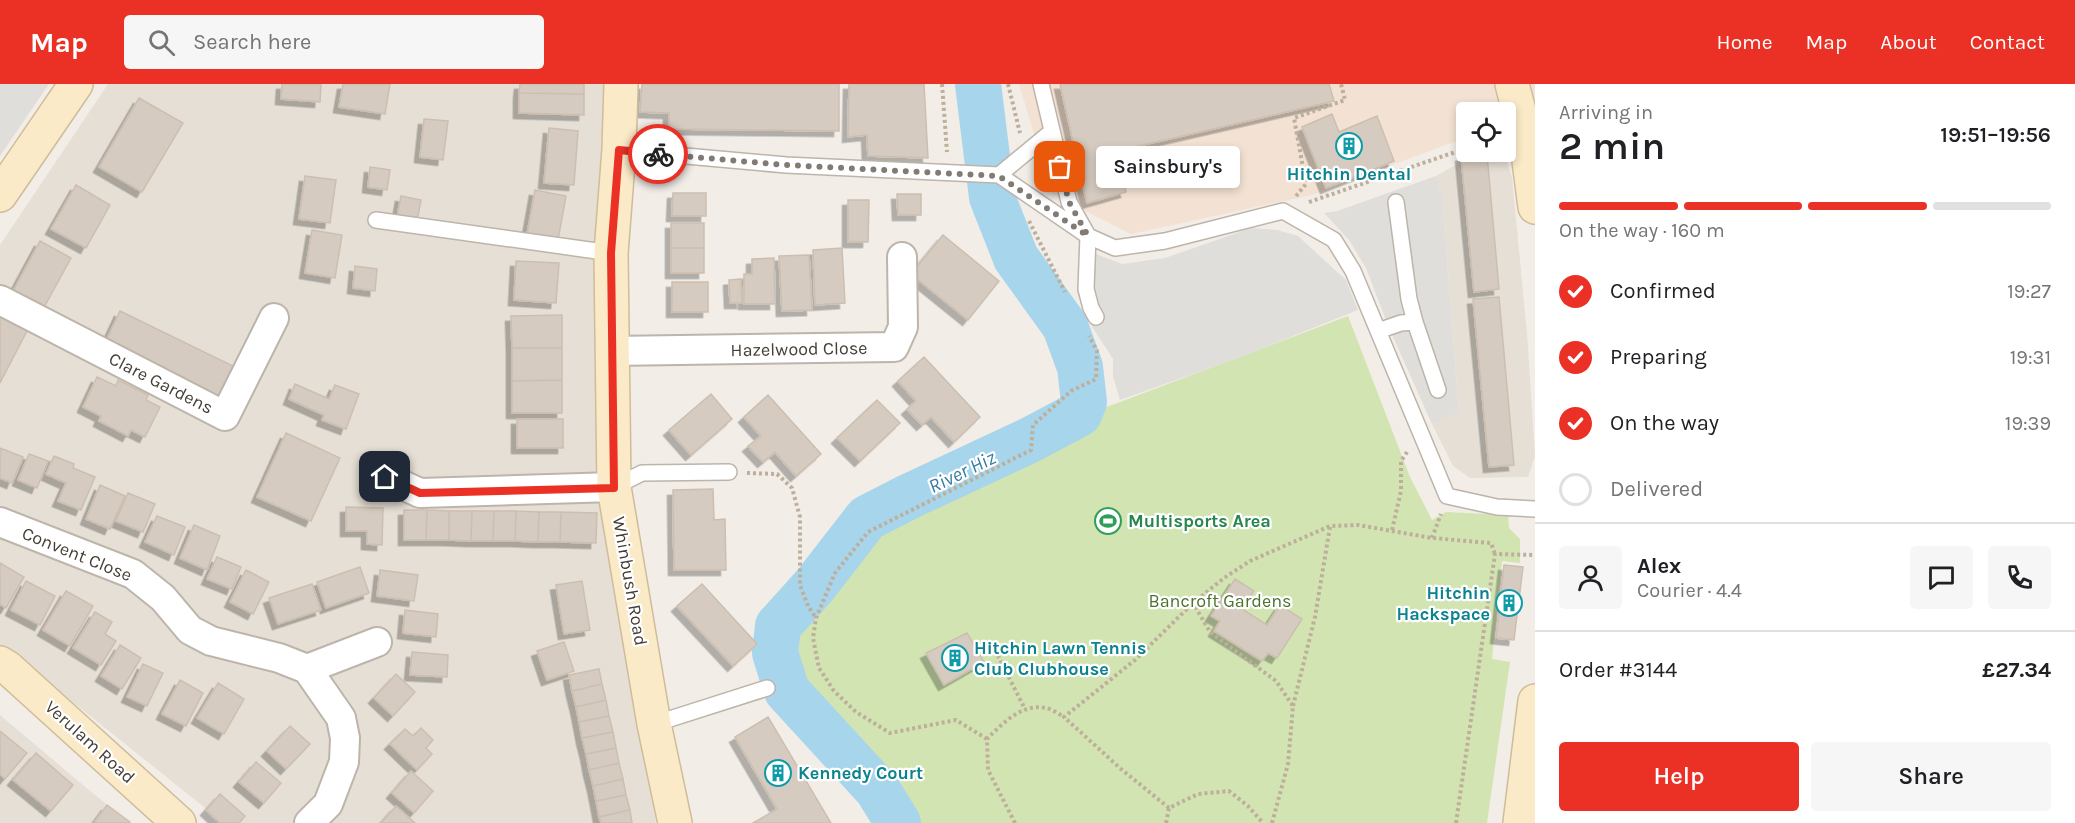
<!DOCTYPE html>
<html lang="en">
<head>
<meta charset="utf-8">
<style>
  :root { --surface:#fff; --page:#f6f6f6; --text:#202124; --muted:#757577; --line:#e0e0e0; --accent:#eb3125 }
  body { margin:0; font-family:Karla,sans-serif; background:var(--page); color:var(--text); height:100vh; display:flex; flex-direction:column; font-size:22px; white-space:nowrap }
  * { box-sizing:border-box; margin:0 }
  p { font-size:20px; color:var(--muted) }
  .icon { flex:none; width:33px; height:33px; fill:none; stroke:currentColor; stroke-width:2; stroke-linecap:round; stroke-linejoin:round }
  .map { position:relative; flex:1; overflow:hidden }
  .panel { display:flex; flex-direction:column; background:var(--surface); width:540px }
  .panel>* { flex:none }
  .buttons { position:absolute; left:1456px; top:18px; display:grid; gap:12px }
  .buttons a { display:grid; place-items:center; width:60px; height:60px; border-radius:6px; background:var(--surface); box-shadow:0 3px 9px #0003; font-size:30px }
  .pin { position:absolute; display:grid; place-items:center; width:51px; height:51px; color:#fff; margin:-26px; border-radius:12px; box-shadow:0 3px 9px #0006 }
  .courier { position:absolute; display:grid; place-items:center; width:60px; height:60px; margin:-30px; border:4px solid #eb3125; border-radius:50%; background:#fff; color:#222; box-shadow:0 2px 8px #0007 }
  .bubble { position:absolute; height:42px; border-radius:6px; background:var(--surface); box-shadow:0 3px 9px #0003; font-size:20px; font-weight:600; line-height:42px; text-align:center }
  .headline em { font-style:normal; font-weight:600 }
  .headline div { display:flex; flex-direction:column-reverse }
  .headline { display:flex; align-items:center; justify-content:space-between; height:102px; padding:0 24px }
  h1 { font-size:39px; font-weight:600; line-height:45px }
  .bar { display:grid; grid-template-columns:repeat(4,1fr); gap:9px 6px; align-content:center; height:72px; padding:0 24px }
  .bar i { height:8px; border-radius:4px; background:var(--line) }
  .bar .on { background:var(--accent) }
  .bar p { grid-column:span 4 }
  .line { display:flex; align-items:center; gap:15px; padding:0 24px; border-top:2px solid var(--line) }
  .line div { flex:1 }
  .round { display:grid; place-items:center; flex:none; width:63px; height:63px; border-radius:6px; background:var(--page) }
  ol { padding:0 24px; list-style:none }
  li { display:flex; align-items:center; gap:18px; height:66px }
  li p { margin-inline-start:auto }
  li .icon { padding:6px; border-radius:50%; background:var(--accent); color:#fff; stroke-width:4 }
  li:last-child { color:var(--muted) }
  li i { width:33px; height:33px; border:3px solid var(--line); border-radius:50% }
  .cta { display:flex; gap:12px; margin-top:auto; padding:12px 24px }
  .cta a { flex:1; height:69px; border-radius:6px; background:var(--accent); color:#fff; font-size:24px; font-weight:600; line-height:69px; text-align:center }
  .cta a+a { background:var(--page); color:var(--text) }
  header { display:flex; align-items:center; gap:36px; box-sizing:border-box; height:84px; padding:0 30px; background:var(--accent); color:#fff }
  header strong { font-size:28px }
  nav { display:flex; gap:33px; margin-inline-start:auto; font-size:21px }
  .search { width:420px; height:54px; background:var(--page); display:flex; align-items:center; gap:15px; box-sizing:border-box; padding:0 21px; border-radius:6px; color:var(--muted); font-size:22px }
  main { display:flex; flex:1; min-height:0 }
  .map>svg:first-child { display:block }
  .residential { fill:#e6dfd5 }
  .commercial { fill:#f3e2d3 }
  .green { fill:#d2e4b2 }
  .parking { fill:#e0dedb }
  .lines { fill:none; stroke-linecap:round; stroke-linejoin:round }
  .river { stroke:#a7d5eb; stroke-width:46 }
  .building { fill:#d6cbc0; stroke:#cdbfb0; stroke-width:1.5; filter:url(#shadow) }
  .lane-casing { stroke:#bdb4aa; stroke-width:18 }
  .street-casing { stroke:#bdb4aa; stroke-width:32 }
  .secondary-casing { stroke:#cfbc99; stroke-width:36 }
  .path { stroke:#bdaf9c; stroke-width:4; stroke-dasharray:3 3; stroke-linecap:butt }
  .lane { stroke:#fff; stroke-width:15 }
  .street { stroke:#fff; stroke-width:28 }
  .secondary { stroke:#fbeac8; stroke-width:33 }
  .done { stroke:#817b74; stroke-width:6; stroke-dasharray:0 10.8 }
  .route { stroke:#eb3125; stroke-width:8 }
  .labels { text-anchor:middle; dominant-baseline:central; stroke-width:4.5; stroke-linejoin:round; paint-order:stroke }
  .culture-label { font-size:18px; font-weight:bold; fill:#0d838f; stroke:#fff; text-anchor:start }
  .street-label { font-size:18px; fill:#443e36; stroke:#fff }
  .leisure-label { font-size:18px; font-weight:bold; fill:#27864d; stroke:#fff; text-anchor:start }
  .park-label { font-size:18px; fill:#4d722e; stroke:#fff }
  .water-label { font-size:20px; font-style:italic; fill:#357ca0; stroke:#fff }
</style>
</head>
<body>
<header>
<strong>Map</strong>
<div class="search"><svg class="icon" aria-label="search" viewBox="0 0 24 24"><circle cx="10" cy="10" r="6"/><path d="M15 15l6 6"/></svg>Search here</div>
<nav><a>Home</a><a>Map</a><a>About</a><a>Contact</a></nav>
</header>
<main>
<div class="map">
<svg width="1535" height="739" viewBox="0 0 1535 739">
  <defs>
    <filter id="shadow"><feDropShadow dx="-5.5" dy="5.5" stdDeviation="0" flood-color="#0004"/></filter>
  </defs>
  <rect width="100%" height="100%" fill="#f2ede7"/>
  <!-- residential -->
  <path class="residential" d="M108 0H607L615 479 656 739H224L69 615 0 563V161Z
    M1505 70 1512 94 1527 249 1535 372 1528 393 1470 394 1453 382 1432 340 1459 327 1442 111 1436 92 1470 73Z
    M0 631 77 696 129 739H0Z"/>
  <!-- commercial -->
  <path class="commercial" d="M1019 0H1535V28H1467V53L1312 111 1131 150 1052 110Z"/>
  <!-- green -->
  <path class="green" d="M1348 232 1410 393 1432 436 1446 428 1508 431 1509 444 1520 455V479L1502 477 1492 575 1510 578 1487 739H915L886 697 795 608 787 551 828 515 849 480 871 453 990 394 1104 324Z"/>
  <!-- parking -->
  <path class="parking" d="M0 0H49L0 72Z
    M1436 92 1442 111 1459 328 1432 340 1389 244 1366 184 1349 156 1324 129 1337 127Z
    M1251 144 1277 146 1298 152 1346 196 1358 226 1241 273 1120 316 1113 292V275L1085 232 1077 208 1080 190V164L1122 180 1165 174Z"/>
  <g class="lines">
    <!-- river -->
    <path class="river" d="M898 739 877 705 787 607 775 569 778 542 815 501 867 434 910 412 1028 357 1079 330 1084 318 1080 283 1065 242 1016 174 992 113 978 0"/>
  </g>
  <!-- building -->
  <path class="building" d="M282 0H321L320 18 281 15Z
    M343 0H390L385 30 339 23Z
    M520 0H584V10L519 9Z
    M642 0H839V47L669 45V29L640 28Z
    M849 0H924L928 74 868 72 867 51 848 53Z
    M1060 0H1329L1334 17 1117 67 1126 108 1087 119Z
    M519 9 584 10V31L519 29Z
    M139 14 183 39 142 108 99 83Z
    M1332 30 1339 48 1377 32 1394 77 1326 104 1302 43Z
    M424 35 448 37 443 76 420 73Z
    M549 44 578 47 574 101 544 99Z
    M1487 70 1499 205 1474 208 1461 72Z
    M370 83 390 86 387 106 368 103Z
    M305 92 336 96 330 139 299 135Z
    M76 101 110 121 86 164 51 145Z
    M535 106 566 112 558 156 527 151Z
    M673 109H706V132H672Z
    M897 110H921V131H898Z
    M401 112 421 116 417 137 397 134Z
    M848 116H869L868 158H848Z
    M671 139H704V164H671Z
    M312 146 342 151 335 194 305 189Z
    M943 151 999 197 968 236 911 190Z
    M40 157 71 174 42 227 11 211Z
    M671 164H704V189H671Z
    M842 164 845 219 815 221 813 166Z
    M809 171 812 226 782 227 779 172Z
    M774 174 775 220H744V190H752V175Z
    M516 177 559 179 556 219 514 216Z
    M355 182 377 185 375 207 353 204Z
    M741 195 742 219H730L729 196Z
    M672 198H708V228H672Z
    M1499 213 1514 381 1489 383 1473 215Z
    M120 227 237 284 223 314 106 257Z
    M0 231 28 245 0 299Z
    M562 231V264H512L511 232Z
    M512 264H562V296L512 297Z
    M924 273 980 333 954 358 931 333 922 341 907 325 916 317 898 297Z
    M97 293 116 302 118 296 148 311 146 316 160 323 145 353 131 346 128 352 99 337 101 332 83 323Z
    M562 296V329H512V297Z
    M295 300 329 315 335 301 359 310 346 345 322 336 324 331 289 315Z
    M711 310 732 335 691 371 669 346Z
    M768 311 821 370 796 392 775 368 763 378 748 362 761 352 744 333Z
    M877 316 900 339 860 377 837 354Z
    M517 335H563V364H517Z
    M286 349 340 374 311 437 257 413Z
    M0 364 23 373 12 399 0 394Z
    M29 370 48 377 37 404 18 396Z
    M54 372 74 380 73 384 95 393 81 426 58 417 66 399 46 390Z
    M100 401 125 412 110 445 86 435Z
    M713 405 714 436 725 435 726 486H674L673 406Z
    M128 409 155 420 143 448 116 437Z
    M346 423 383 424 382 461 367 460V447H346Z
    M404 426H427L426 456H404Z
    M427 426 449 427V456H426Z
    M449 427H472L471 457 449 456Z
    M472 427H494L493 457H471Z
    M494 427H516L515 457H493Z
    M516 427 539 428 538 458 515 457Z
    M539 428H561L560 458H538Z
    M561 428 597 429 596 459 560 458Z
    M157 432 185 443 174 471 145 458Z
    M194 441 220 452 207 486 180 474Z
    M217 473 241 483 232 505 207 495Z
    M0 479 24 493 6 524 0 520Z
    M1504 481 1523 483 1514 556 1496 554Z
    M360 483 369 509 326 524 317 498Z
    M246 486 269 498 253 530 230 518Z
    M380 486 418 491 414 517 377 512Z
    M1235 495 1254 507 1242 525 1267 541 1280 521 1302 535 1277 574 1268 569 1262 577 1214 547 1220 537 1211 532Z
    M26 497 55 512 40 541 11 526Z
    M582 497 590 546 564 550 556 501Z
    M312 500 321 526 278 540 269 514Z
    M702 500 757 560 733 582 677 522Z
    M66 507 93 522 70 562 43 546Z
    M405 526 438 530 436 553 403 549Z
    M95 528 112 538 105 550 116 557 101 581 73 564Z
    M967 549 984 578 944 601 926 569Z
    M564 558 574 587 547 596 537 567Z
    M120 561 141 574 122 605 101 592Z
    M412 568 448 571 447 593 410 591Z
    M143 580 163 589 147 622 127 613Z
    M599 585 602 600 572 607 569 591Z
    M396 590 415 608 393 632 374 614Z
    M180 596 203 609 186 642 162 630Z
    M218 599 244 615 224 650 197 634Z
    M602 600 606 616 576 623 572 607Z
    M606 616 609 632 579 638 576 623Z
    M609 632 613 648 582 654 579 638Z
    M768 633 831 739H753L777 725 735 653Z
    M290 642 310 660 286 685 267 667Z
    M421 644 433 656 426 664 432 670 417 686 390 660 405 645 413 652Z
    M0 647 27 669 5 695 0 690Z
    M613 648 616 664 586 670 582 654Z
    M616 664 619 679 589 686 586 670Z
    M36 669 73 701 51 727 13 696Z
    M256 678 281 699 264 719 239 698Z
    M619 679 623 695 593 702 589 686Z
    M411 687 433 707 414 729 392 709Z
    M623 695 626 711 596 717 593 702Z
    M220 710 245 732 239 739H220L206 726Z
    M626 711 630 726 599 733 596 717Z
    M107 721 130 738 129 739H94Z
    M396 722 415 739H381Z
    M630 726 632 739H601L599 733Z"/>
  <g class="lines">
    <defs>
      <path id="lane" d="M1041 0 1069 118 1088 152 1086 205 1091 224 1096 233
        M619 66 786 81 999 91 1088 152 1115 164 1165 157 1283 127 1334 156 1353 187 1447 412 1497 423 1535 425
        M999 91 1051 48
        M376 136 611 169
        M1415 238 1438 306
        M1378 247 1401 239 1415 238 1409 215 1396 118
        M614 403 642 389 729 388
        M654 640 767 604"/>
      <path id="street" d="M0 216 225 332 274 234
        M612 267 894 263 903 243 902 173
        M385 393 420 409 614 403
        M0 438 133 490 163 514 190 546 211 557 279 574 307 585 341 634 345 654 344 678 328 720 309 739
        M307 585 377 558"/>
      <path id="secondary" d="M621 0 619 66 611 169 614 403 654 640 675 739
        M1512 0 1526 54 1535 123
        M0 111 76 0
        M0 579 8 584 179 739
        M1520 739 1535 617"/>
    </defs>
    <!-- lane casing -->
    <use href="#lane" class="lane-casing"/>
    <!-- street casing -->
    <use href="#street" class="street-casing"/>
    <!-- secondary casing -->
    <use href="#secondary" class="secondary-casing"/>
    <!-- path -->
    <path class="path" d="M942 0 947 68
      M1008 0 1020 49
      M1296 112 1306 100 1294 34 1345 16 1341 0
      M1309 118 1467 64
      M1029 137 1065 208
      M747 389 777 390 792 404 800 433V501L808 522 816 534
      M1392 446 1401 407V377L1407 368
      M1432 454 1441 430
      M995 566 1025 625
      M1293 622 1315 533 1330 443
      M987 655 956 636 890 649 856 628 834 607 819 584 813 554 816 534 835 489 868 448 1031 366 1033 341 1071 307 1096 295 1097 267 1089 252
      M1169 724 1121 685 1064 633 1135 576 1193 519
      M1015 739 988 686 987 655C1003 639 1022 619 1046 624 1052 625 1059 630 1064 633
      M1166 739 1169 724 1198 710 1229 707 1248 722 1263 739
      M1272 739 1288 680 1293 622 1276 597 1210 548 1193 519 1224 494 1250 477 1330 442 1358 441 1432 454 1491 459 1495 470
      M1456 739 1495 470 1535 471"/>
    <!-- lane -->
    <use href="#lane" class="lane"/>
    <!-- street -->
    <use href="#street" class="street"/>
    <!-- secondary -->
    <use href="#secondary" class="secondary"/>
  </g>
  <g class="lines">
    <!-- done -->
    <path class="done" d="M658 70 786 81 999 92 1088 152 1069 118 1060 83"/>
    <!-- route -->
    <path class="route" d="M385 393 420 409 614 404 611 169 619 66 658 70"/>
  </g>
  <!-- icons -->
  <defs>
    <symbol id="building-ring" viewBox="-11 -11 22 22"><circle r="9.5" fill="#fff" stroke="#0f9aa8" stroke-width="1.5"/><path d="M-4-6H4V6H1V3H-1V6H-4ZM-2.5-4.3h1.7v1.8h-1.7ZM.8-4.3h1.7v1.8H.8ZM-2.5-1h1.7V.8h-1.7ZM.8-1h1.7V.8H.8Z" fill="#0f9aa8"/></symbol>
    <symbol id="stadium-ring" viewBox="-11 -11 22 22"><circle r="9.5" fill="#fff" stroke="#2e9e5b" stroke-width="1.5"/><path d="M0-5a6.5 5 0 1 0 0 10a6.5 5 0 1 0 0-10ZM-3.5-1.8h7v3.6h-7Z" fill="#2e9e5b"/></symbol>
  </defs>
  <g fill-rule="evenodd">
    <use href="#building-ring" x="1334" y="47" width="30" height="30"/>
    <use href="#stadium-ring" x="1093" y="422" width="30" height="30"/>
    <use href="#building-ring" x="1494" y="504" width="30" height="30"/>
    <use href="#building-ring" x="940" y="559" width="30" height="30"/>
    <use href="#building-ring" x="763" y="674" width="30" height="30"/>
  </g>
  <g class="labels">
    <!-- culture labels -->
    <g class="culture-label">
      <text x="1349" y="90" text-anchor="middle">Hitchin Dental</text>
      <text x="1490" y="509" text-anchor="end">Hitchin<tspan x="1490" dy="21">Hackspace</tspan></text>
      <text x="974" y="564">Hitchin Lawn Tennis<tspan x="974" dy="21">Club Clubhouse</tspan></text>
      <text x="798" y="689">Kennedy Court</text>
    </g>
    <!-- street labels -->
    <g class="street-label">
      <text transform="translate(799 265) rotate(-1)">Hazelwood Close</text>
      <text transform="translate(161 299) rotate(27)">Clare Gardens</text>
      <text transform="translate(77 470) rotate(22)">Convent Close</text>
      <text transform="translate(630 497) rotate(80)">Whinbush Road</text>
      <text transform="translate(90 658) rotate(42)">Verulam Road</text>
    </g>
    <!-- leisure labels -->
    <g class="leisure-label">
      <text x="1128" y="437">Multisports Area</text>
    </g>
    <!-- park labels -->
    <g class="park-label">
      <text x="1220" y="517">Bancroft Gardens</text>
    </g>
    <!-- water labels -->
    <g class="water-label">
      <text transform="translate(962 388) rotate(-26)">River Hiz</text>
    </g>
  </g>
</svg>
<div class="buttons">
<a><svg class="icon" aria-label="locate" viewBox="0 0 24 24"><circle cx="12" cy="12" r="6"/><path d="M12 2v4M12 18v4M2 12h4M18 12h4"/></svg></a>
</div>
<div class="pin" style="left:1060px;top:83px;background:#ea580c"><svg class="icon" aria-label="bag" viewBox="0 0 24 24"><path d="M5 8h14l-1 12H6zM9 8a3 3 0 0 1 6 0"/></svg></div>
<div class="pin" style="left:385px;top:393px;background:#1f2937"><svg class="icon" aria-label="home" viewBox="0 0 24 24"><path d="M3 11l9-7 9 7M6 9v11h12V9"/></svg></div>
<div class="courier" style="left:658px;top:70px"><svg class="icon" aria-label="bike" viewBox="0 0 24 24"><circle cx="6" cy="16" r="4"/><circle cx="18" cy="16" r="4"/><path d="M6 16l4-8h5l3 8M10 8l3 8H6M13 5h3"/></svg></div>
<div class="bubble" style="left:1096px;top:62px;width:144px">Sainsbury's</div>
</div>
<section class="panel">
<div class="headline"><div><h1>2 min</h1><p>Arriving in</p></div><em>19:51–19:56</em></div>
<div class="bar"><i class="on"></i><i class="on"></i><i class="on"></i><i></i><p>On the way · 160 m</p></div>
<ol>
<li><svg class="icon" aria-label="check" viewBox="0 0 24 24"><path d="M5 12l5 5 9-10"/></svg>Confirmed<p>19:27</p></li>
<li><svg class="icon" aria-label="check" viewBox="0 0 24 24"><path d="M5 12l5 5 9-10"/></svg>Preparing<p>19:31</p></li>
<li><svg class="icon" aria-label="check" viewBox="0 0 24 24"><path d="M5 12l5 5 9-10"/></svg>On the way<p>19:39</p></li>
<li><i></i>Delivered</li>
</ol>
<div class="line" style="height:108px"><a class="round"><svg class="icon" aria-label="person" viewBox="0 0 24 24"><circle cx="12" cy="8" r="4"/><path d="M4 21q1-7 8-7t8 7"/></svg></a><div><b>Alex</b><p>Courier · 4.4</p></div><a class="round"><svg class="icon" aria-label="chat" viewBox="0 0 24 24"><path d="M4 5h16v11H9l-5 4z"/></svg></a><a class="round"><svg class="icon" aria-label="phone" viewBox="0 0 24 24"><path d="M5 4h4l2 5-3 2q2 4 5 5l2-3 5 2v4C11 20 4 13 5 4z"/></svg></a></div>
<div class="line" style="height:78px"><div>Order #3144</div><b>£27.34</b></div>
<div class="cta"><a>Help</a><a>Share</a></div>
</section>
</main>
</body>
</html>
